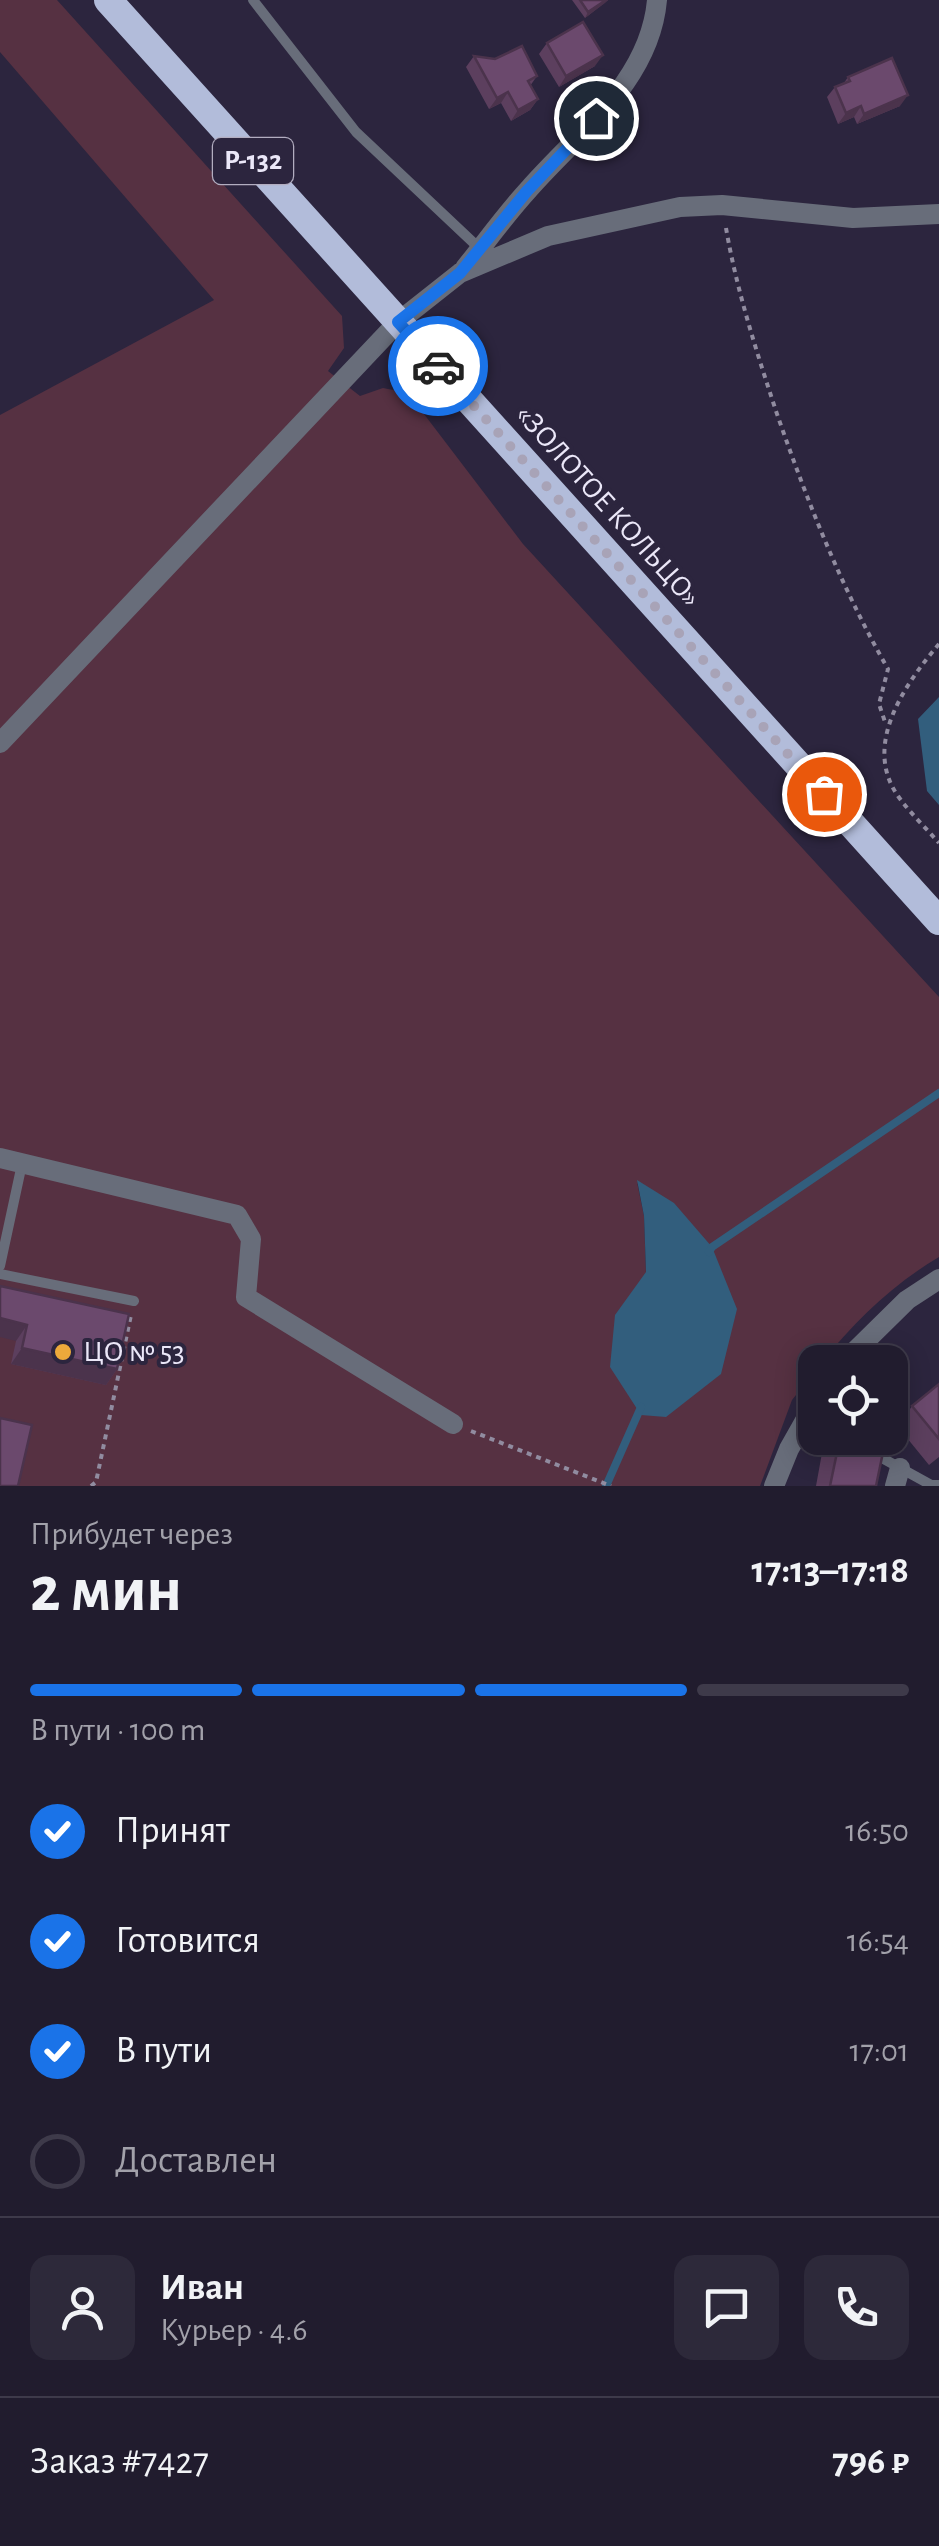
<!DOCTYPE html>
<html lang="ru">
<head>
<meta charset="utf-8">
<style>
  :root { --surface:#211c2e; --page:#2d293a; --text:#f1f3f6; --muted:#a2a1aa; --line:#3e3a4a; --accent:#1a73e8 }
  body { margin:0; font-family:"Alegreya Sans",sans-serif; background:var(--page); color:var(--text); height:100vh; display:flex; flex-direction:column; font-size:38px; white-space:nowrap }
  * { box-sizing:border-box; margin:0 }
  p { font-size:32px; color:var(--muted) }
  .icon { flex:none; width:55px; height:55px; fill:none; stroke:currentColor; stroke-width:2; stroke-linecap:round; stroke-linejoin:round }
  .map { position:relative; height:1486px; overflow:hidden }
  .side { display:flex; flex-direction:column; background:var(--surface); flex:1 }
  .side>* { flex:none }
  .controls { position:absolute; left:798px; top:1345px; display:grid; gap:20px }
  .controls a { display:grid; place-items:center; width:110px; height:110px; border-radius:20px; background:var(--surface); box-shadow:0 5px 25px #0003,0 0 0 2px var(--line); font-size:50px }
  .pin { position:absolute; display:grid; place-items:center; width:85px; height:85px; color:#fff; margin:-42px; border:5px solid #fff; border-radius:50%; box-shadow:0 2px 10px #0007 }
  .courier { position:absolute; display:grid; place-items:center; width:100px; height:100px; margin:-50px; border:8px solid #1a73e8; border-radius:50%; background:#fff; color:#222; box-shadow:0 2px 12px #0007 }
  .head em { font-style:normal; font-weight:600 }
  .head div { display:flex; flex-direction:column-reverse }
  .head { display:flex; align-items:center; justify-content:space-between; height:170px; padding:0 30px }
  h1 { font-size:65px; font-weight:600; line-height:75px }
  .bar { display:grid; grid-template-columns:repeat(4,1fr); gap:15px 10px; align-content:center; height:120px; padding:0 30px }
  .bar i { height:12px; border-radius:8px; background:var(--line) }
  .bar .selected { background:var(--accent) }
  .bar p { grid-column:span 4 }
  .line { display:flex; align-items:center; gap:25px; padding:0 30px; border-top:2px solid var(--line) }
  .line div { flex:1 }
  .round { display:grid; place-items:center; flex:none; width:105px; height:105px; border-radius:20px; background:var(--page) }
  ol { padding:0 30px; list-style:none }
  li { display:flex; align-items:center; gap:30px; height:110px }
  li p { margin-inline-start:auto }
  li .icon { padding:10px; border-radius:50%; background:var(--accent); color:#fff; stroke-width:4 }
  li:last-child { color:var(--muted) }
  li i { width:55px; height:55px; border:5px solid var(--line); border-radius:50% }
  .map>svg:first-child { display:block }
  .green { fill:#563142; fill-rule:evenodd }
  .water { fill:#325e7d }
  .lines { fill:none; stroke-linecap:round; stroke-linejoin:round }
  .stream { stroke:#325e7d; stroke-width:8 }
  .path { stroke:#918ca0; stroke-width:4; stroke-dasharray:5 5; stroke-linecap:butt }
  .service { stroke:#686d7a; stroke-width:10 }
  .minor { stroke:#686d7a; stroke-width:20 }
  .trunk { stroke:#b2bcda; stroke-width:28 }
  .wall { fill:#5c3f5e }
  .shaded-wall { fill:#4b334c }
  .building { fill:#6b496d; stroke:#4b334c; stroke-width:2.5 }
  .done { stroke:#a8a3b7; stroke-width:10; stroke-dasharray:0 18 }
  .route { stroke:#1a73e8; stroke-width:12 }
  .poi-dot { fill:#eca93b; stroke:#2c253e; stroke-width:4 }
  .labels { text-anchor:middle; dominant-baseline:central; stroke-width:8; stroke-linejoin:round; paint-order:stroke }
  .shield { fill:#2c253e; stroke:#b2adc0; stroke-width:2.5 }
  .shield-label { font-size:28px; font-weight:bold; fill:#ebe7f8 }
  .street-label { font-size:30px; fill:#ebe7f8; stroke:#2c253e }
  .poi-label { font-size:30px; fill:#ebe7f8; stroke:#2c253e; text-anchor:start }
</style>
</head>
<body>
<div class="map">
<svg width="939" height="1486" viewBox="0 0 939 1486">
  <rect width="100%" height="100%" fill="#2c253e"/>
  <!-- green -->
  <path class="green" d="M0 0H57L342 316 344 348 328 371 360 396 383 388 408 393 523 544 939 997V1257C892 1285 856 1320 822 1362H815V1371L792 1400 760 1486H0V415L214 300 0 52ZM637 1182 721 1374 616 1315 646 1273 644 1216Z"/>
  <!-- water -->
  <path class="water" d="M939 697V805L927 791 918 719Z
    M637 1180 674 1203 712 1247 737 1309 721 1374 666 1417 641 1415 610 1367 615 1315 646 1272 644 1216Z"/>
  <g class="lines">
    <!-- stream -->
    <path class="stream" d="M709 1252 712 1247 939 1093
      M606 1486 641 1407"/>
    <!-- path -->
    <path class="path" d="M726 228C737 292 757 353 777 414 808 503 841 587 888 669L879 704 886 725
      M939 644C905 684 862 745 898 796 910 813 926 828 939 843
      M471 1431 611 1486
      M91 1486 96 1482 131 1315"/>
    <!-- service -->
    <path class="service" d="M253 0 356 132 479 248
      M0 1266 22 1164
      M0 1274 134 1301
      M873 1453 931 1485H939"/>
    <!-- minor -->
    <path class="minor" d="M465 268C486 242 506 214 529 189 579 132 650 81 657 0
      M0 743 398 322 460 273 548 236 680 207 722 205 853 218 939 214
      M0 1158 237 1215 251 1239 246 1297 453 1424
      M844 1362 907 1300 939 1279
      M774 1486 789 1449 815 1403
      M895 1486 900 1468"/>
    <!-- trunk -->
    <path class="trunk" d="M108 0 939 921"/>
  </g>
  <!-- wall -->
  <path class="wall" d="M572 0H608L585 18Z
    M547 43 595 66 559 87 539 54Z
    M474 56 537 76 530 86 538 99 530 110 511 121 501 103 489 109 466 67Z
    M848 77 900 106 857 124 854 117 838 124 827 97 835 87 844 83Z
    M0 1286 117 1369 106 1385 11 1364 16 1341Z
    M939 1384V1457L929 1465 898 1427 912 1406Z
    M833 1438H886L876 1486H816L822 1453Z"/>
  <!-- shaded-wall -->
  <path class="shaded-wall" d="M606 0H608L605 3 585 18 588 12Z
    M603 55 595 66 559 87 566 76Z
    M508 92 501 103 489 109 497 98Z
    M908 95 900 106 857 124 864 114Z
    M538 99 530 110 511 121 518 110Z
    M861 106 854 117 838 124 846 113Z
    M0 1318 27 1325 16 1341 0 1337Z
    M22 1348 117 1369 106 1385 11 1364Z"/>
  <!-- building -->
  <path class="building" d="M580 0H606L588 12Z
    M583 22 603 55 566 76 547 43Z
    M522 46 537 76 528 81 538 99 518 110 508 92 497 98 474 56 495 59Z
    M892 58 908 95 864 114 861 106 846 113 835 87 850 81 848 77Z
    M0 1286 129 1314 117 1369 22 1348 27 1325 0 1318Z
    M939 1384V1439L912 1406Z
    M0 1418 32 1425 18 1486H0Z
    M840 1438H886L876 1486H830Z"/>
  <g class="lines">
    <!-- done -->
    <path class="done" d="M438 366 824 794"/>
    <!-- route -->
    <path class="route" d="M438 366 398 322 460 273 527 191 596 118"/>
  </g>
  <!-- markers -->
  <circle class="poi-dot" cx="63" cy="1352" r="10"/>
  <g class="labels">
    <!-- shield labels -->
    <rect class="shield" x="213" y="138" width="80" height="46" rx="8"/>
    <g class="shield-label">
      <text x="253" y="161">Р-132</text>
    </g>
    <!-- street labels -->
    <g class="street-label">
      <text transform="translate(608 506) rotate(48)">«ЗОЛОТОЕ КОЛЬЦО»</text>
    </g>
    <!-- poi labels -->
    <g class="poi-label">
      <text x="83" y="1352">ЦО № 53</text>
    </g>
  </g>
</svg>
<div class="controls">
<a><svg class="icon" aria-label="locate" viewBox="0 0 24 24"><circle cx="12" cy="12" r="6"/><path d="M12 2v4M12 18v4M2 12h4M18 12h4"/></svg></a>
</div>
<div class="pin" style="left:824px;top:794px;background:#ea580c"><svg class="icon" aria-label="bag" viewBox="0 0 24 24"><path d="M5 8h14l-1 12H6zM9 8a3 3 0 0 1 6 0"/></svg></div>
<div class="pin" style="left:596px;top:118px;background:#1f2937"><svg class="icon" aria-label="home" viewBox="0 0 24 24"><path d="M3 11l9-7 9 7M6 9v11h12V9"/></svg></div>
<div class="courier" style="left:438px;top:366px"><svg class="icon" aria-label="car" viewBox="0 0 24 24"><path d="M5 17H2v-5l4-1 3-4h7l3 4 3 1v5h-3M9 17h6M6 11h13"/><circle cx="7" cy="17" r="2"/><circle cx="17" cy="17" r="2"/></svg></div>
</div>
<section class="side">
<div class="head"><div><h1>2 мин</h1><p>Прибудет через</p></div><em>17:13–17:18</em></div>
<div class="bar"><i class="selected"></i><i class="selected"></i><i class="selected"></i><i></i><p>В пути · 100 m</p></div>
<ol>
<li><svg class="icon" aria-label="check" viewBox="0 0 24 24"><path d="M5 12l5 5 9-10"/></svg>Принят<p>16:50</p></li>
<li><svg class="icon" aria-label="check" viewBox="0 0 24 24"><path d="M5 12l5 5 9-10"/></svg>Готовится<p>16:54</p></li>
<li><svg class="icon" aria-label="check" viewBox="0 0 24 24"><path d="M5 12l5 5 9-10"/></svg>В пути<p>17:01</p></li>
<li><i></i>Доставлен</li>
</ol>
<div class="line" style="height:180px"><a class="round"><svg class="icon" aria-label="person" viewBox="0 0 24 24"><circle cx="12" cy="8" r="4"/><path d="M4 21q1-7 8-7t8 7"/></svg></a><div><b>Иван</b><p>Курьер · 4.6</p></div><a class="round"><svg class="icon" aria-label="chat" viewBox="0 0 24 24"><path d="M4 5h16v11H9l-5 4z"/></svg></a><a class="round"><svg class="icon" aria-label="phone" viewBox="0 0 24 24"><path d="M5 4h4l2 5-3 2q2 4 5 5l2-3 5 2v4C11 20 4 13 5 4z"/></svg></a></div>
<div class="line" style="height:130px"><div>Заказ #7427</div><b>796 ₽</b></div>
</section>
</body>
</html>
